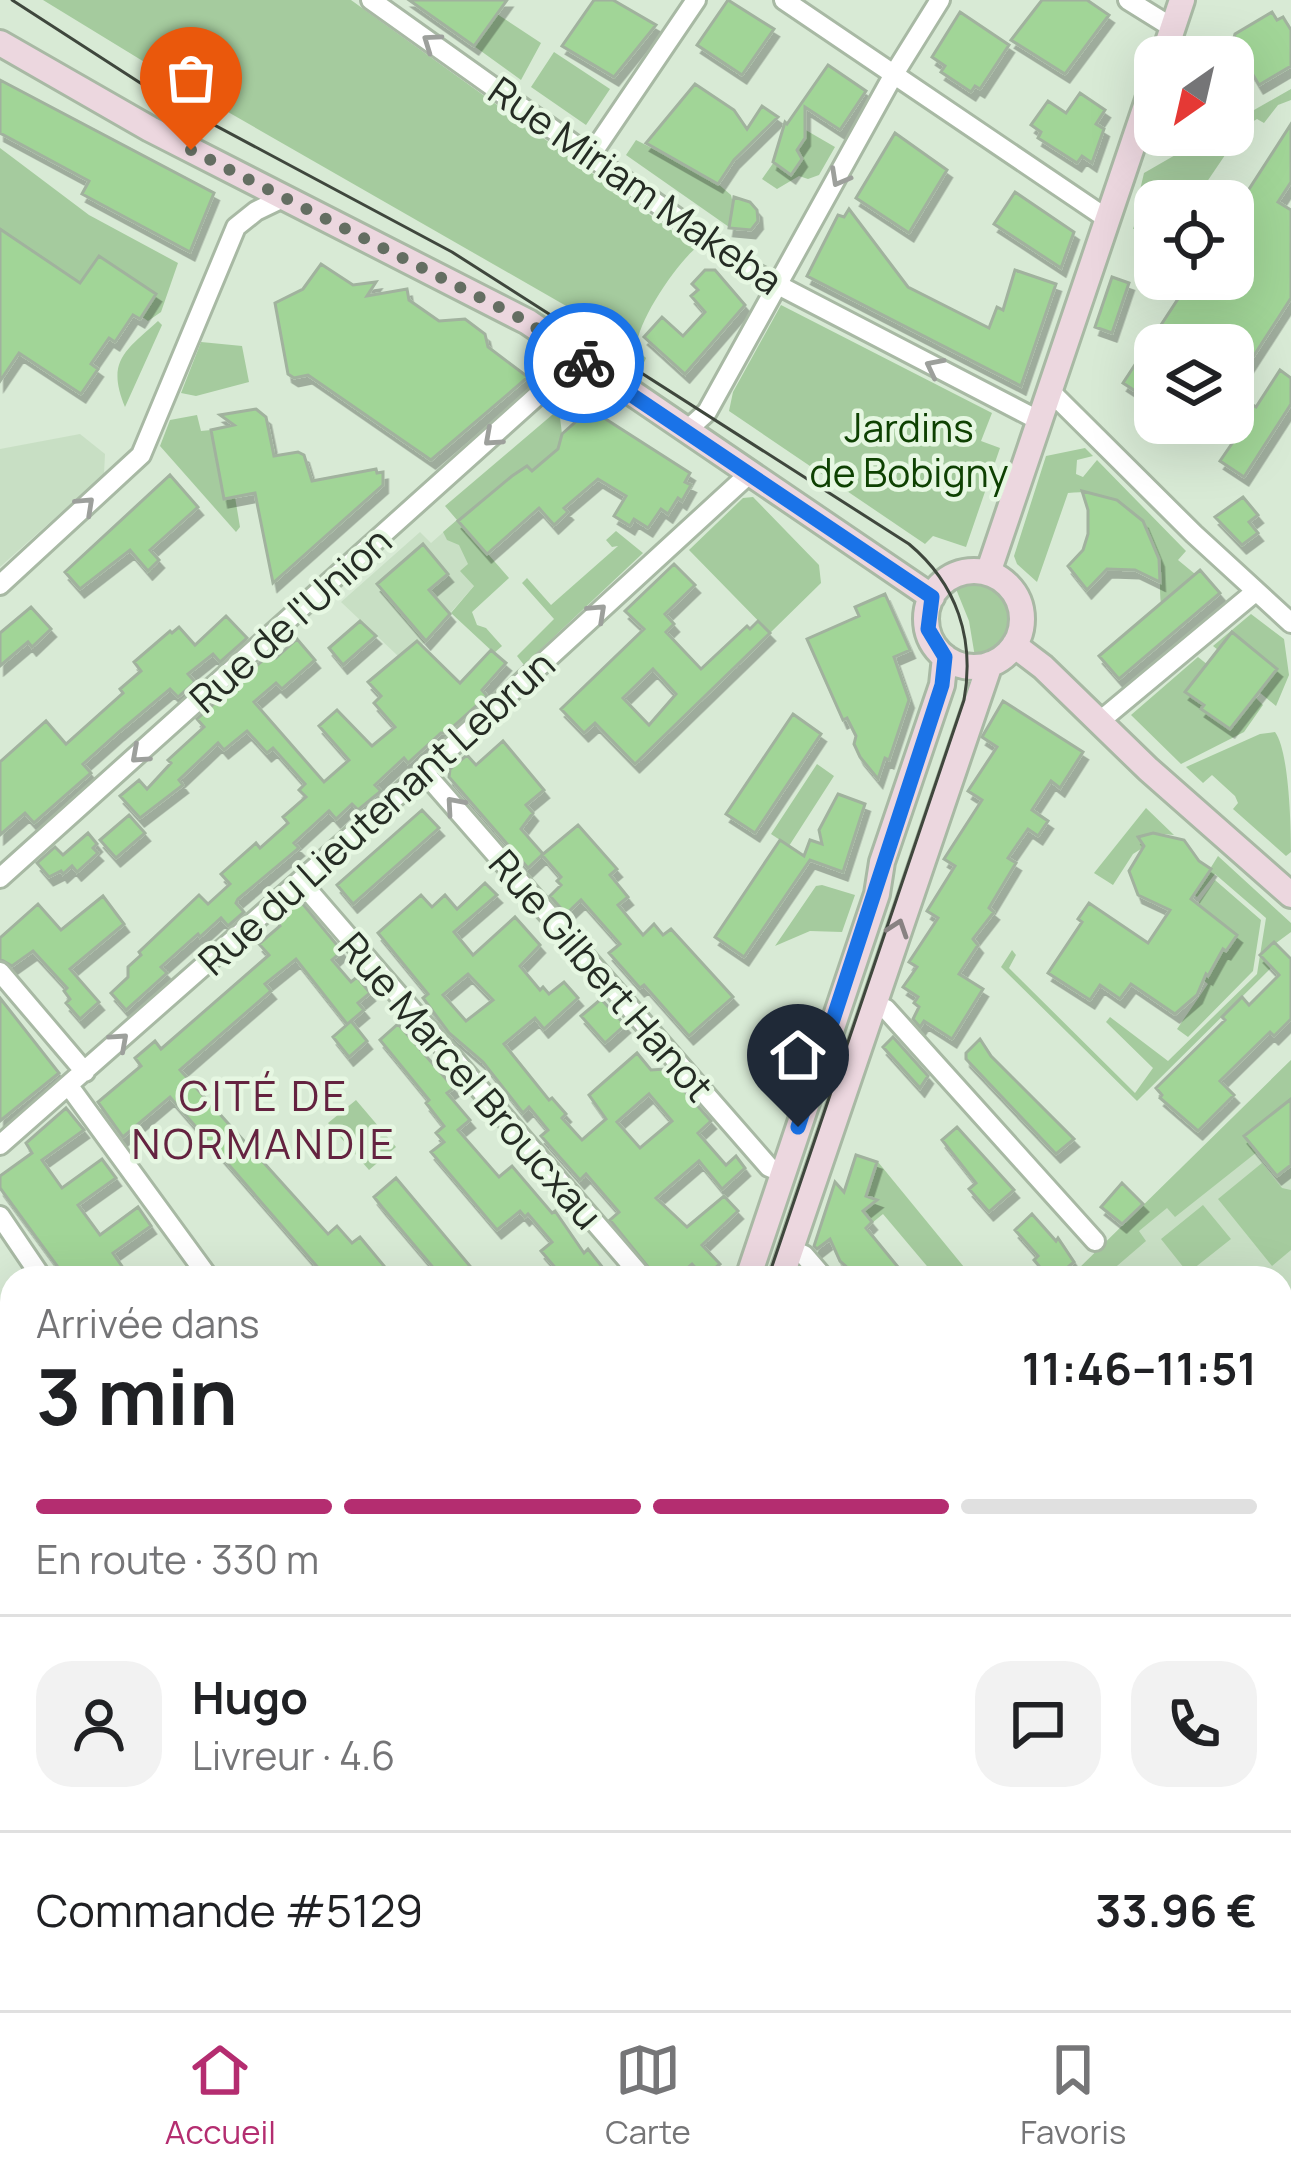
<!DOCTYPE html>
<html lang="fr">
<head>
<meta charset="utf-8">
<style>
  :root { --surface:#fff; --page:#f2f2f2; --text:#202124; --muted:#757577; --line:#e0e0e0; --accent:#b42d70 }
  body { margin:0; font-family:Manrope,sans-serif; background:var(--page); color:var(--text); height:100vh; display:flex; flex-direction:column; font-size:45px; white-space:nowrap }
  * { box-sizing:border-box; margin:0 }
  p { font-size:39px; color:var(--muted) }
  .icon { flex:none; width:66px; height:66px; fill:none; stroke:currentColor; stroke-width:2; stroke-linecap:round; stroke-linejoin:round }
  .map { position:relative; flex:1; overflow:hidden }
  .drawer { position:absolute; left:0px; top:1266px; width:1293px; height:744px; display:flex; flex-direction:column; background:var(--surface); border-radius:36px 36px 0 0; box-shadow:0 12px 48px #0002 }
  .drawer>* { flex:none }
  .needle { width:78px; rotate:214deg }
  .controls { position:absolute; left:1134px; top:36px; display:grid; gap:24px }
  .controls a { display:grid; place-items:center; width:120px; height:120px; border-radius:24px; background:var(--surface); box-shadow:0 12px 48px #0002; font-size:60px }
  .pin { position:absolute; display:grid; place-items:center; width:102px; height:102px; color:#fff; margin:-123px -51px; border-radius:50% 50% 50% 0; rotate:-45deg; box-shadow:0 0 12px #0007 }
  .pin .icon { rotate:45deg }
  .courier { position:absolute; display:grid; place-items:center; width:120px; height:120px; margin:-60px; border:9px solid #1a73e8; border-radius:50%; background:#fff; color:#222; box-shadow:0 3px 15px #0007 }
  .head em { font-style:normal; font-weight:700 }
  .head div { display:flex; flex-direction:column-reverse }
  .head { display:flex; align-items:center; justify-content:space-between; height:204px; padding:0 36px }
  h1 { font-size:78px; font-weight:700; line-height:90px }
  .bar { display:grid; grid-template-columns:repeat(4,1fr); gap:18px 12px; align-content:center; height:144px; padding:0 36px }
  .bar i { height:15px; border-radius:9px; background:var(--line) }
  .bar .selected { background:var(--accent) }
  .bar p { grid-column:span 4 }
  .line { display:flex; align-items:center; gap:30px; padding:0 36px; border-top:3px solid var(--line) }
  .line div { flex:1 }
  .round { display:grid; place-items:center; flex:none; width:126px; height:126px; border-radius:36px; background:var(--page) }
  .tabs { display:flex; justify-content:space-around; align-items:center; height:168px; border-top:3px solid var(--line); background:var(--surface); font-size:33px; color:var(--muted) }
  .tabs a { display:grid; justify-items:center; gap:6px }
  .tabs .selected { color:var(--accent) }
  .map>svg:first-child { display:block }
  .built { fill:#c8dfc4 }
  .green { fill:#a5cb9e }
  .building { fill:#a1d597; stroke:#a1b29e; stroke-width:3; fill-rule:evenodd; filter:url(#shadow) }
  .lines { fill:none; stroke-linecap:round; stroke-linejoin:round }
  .street-casing { stroke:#a8b9a4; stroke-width:24 }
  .secondary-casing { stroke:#a8b9a4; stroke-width:30 }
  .primary-casing { stroke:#895e6d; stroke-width:33 }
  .street { stroke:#fff; stroke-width:18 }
  .secondary { stroke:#ecd7df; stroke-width:24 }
  .primary { stroke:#d9afbf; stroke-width:27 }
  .tram { stroke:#3f473d; stroke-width:3 }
  .oneway { stroke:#9da09c }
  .oneway2 { stroke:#888282 }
  .done { stroke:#646e62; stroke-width:12; stroke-dasharray:0 21.6 }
  .route { stroke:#1a73e8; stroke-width:15 }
  .labels { text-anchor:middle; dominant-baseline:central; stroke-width:9; stroke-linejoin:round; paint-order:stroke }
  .street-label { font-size:39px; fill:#252c24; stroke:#e6f7e2 }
  .park-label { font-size:39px; fill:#0e4102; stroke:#e6f7e2 }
  .neighbourhood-label { font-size:42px; letter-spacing:3px; fill:#642340; stroke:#e6f7e2 }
</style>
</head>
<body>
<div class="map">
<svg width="1291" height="2010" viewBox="0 0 1291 2010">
  <defs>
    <filter id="shadow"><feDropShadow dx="4.5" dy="8" stdDeviation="0" flood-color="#0004"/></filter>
  </defs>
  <rect width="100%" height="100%" fill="#d8ead5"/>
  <!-- built -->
  <path class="built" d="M80 434 105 454 104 474 0 567V449Z
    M457 520 494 563 409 660 401 654 398 656 341 602 420 532 431 543Z
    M1291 1060V1503L1281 1511V1278H1069Z
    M1281 1867 1291 1891V2010H1071L1061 1998H1281Z"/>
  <!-- green -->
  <path class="green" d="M43 0H351L696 248C677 263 633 327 637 350L646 358 643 365 568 307 200 96Z
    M497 14 541 43 521 80 474 46Z
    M554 52 610 89 586 125 531 87Z
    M1291 89V100L1278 105 1264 123 1257 119 1244 127 1194 201H1155V226L1133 229 1143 201 1140 190 1144 173 1210 135H1233V122Z
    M797 125 835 147 819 175 808 179 799 176 777 189 762 179 774 162 790 174 797 154Z
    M636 140 711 178 731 195 734 208 729 227 626 155Z
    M0 148 89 215 178 263 161 312 148 321 141 316 156 294 99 256 80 283 0 229Z
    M781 305 992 413 981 441 1000 448 966 547 933 536 925 544 729 411 733 392Z
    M158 321 162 325 125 407C106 361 125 351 158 321Z
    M201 342 242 346 249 382 196 396 181 393Z
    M559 409 562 434 558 449 532 471 512 476 475 513 471 510 459 521 509 578 472 612 477 625 486 628 502 646 494 653 451 613 474 586 460 571 468 564 459 545 447 540 443 532 457 520 445 506Z
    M197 415 201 431 211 430 224 495 235 497 240 527 236 532 160 446 170 420Z
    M1085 448 1093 456 1077 460 1076 474 1083 477 1097 460 1186 551 1178 560 1195 574 1161 604C1159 590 1161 577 1159 564 1152 517 1115 487 1068 493L1037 582 1017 564 1014 556 1046 456Z
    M753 497 819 565 821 583 770 633 689 550 743 498Z
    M616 531 643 553 524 665 517 656 554 619 522 583 527 578 551 605 618 546 612 547 606 540Z
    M972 581 1002 592 1014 619C1011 642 997 655 975 657L969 621 956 589Z
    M1251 614 1284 639 1289 675 1276 706 1258 691 1276 669 1233 632 1218 650 1213 646Z
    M1198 657 1208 665 1185 692 1204 705 1202 709 1254 696 1263 705 1244 732 1181 764 1131 715Z
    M1275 732C1289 750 1291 826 1291 852L1286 856 1233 809 1238 803 1235 796 1212 775 1203 783 1186 767 1260 734Z
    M817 764 834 776 789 846 771 834Z
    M1146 808 1174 835 1153 833 1140 838 1144 847 1133 854 1113 885 1094 873Z
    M1218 856 1291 923V932L1260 955 1272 967 1137 1101 1001 967 1012 950 1016 955 1009 968 1135 1093 1153 1068 1106 1022 1110 1017 1168 1061 1257 974 1266 918 1215 874 1197 897 1194 895Z
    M1215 880 1261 920 1253 971 1188 1037 1177 1029 1208 984 1202 979 1220 947 1226 951 1237 935 1199 909 1185 922Z
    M822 885 855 895 842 932 810 931 775 946 816 886Z
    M1291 1060V1099L1244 1136 1257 1152 1175 1217 1167 1208 1139 1231 1146 1241 1103 1278H1069Z
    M356 1100 396 1147 369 1170 328 1123Z
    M878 1162 973 1278H937L883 1214 872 1223 863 1211 876 1200 866 1196Z
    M1262 1163 1282 1188 1291 1190V1250L1272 1266 1218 1199Z
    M1203 1205 1231 1239 1188 1273 1161 1239Z
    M1291 1430V1689L1281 1693V1438Z"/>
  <!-- building -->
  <path class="building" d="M409 0H507L474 46Z
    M594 0H613L656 25 614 77 562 46Z
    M728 0 774 29 742 75 697 45Z
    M1042 0H1087L1109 15 1065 74 1011 40Z
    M960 12 1009 45 980 89 975 86 971 92 941 72 945 66 932 57Z
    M1272 12 1277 20 1283 17 1291 30V66L1259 85 1233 41 1235 34Z
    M828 65 866 91 840 130 805 107V138L797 150 802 159 791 175 773 162 785 122 787 124Z
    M0 80 214 193 190 252 82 194 89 181 0 133Z
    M695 84 734 110 747 129 762 106 778 117 734 160 718 184 646 143Z
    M1080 93 1105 110 1096 124 1104 129 1092 163 1082 156 1077 163 1038 138 1041 132 1031 125 1048 101 1066 113Z
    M1291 124V182L1278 202 1291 210V298L1233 388V345H1155V404L1123 383 1191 279H1233V214Z
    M895 133 947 170 909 233 856 198Z
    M1015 192 1074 232 1061 268 994 224Z
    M734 197 750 202 757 210 758 221 751 230 729 228Z
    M849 209 908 287 989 328 997 307 1003 310 1015 270 1056 284 1021 386 807 276 838 215 844 217Z
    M0 229 80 283 99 256 156 294 140 319 133 315 115 342 109 338 91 364 98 369 81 394 19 353 0 381Z
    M321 264 353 285 376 282 367 296 407 289 409 300 439 321 465 319 485 334 488 347 528 377 431 460 308 375 294 378 288 374 275 303 303 289Z
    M705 270H715L745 305 685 374 644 337 662 317 683 336 705 312 691 296 698 290 692 284Z
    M1112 277 1129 283 1112 333 1095 327Z
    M1280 370 1291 378V404L1244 477 1220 461 1233 442V392L1256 407Z
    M256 409 266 417 274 456 298 452 304 455 312 481 376 469 377 473 383 472V485L273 583 255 493 224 499 211 430 234 425 220 415Z
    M590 409 690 473 685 482 691 485 682 501 678 498 668 514 661 509 648 528 634 519 630 526 614 516 626 496 598 479 564 508 568 512 554 525 539 508 487 554 458 521 512 476 527 466 532 471 558 449 562 434Z
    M170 475 198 507 150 550 159 560 148 571 130 550 80 589 65 572Z
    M1082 491 1117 500 1143 521 1159 559 1160 582 1135 570 1107 569 1087 590 1068 566 1083 550 1088 534V510Z
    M1243 497 1258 515 1249 522 1258 533 1242 545 1215 517Z
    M423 544 448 574 429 590 450 614 426 641 377 584Z
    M674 564 695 585 665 614 674 624 666 632 701 669 747 626 750 629 758 621 770 633 635 764 595 723 584 733 561 709 644 629 625 611ZM653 669 676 694 649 725 623 698Z
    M1200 570 1220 593 1119 679 1099 656Z
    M885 594 910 650 894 657 909 700 889 760 885 758 878 779 860 757 854 744 856 736 847 718 843 720 807 639 859 616 855 607Z
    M31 607 51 629 32 647 28 642 0 666V633Z
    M226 616 247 638 220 662 213 654 188 674 195 682 178 697 170 689 119 732 83 764 91 773 34 823 25 813 0 835V762L46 721 66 744 123 693 120 689 141 671 134 662 170 631 172 633 179 627 195 645Z
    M360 621 376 636 343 665 329 648Z
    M1232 632 1277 669 1230 729 1201 709 1204 705 1185 692Z
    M297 639 315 660 282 689 276 683 254 702 324 782 349 760 319 726 337 710 372 746 395 727 374 703 381 696 368 682 417 641 460 683 491 650 506 663 482 690 487 696 446 733H441L408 763 404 758 375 785 381 791 358 810 352 804 336 819 329 811 294 843 299 848 238 899 236 903 244 912 228 926 221 918 200 937 198 934 161 967 167 973 126 1010 111 993 128 977V967L141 955 139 952 199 895 208 904 230 884 221 874 256 843 260 848 288 823 283 817 306 797 299 790 305 784 273 748 267 753 247 731 224 750 218 743 179 780 183 785 140 818 120 796 139 780 147 789 171 763 168 760 204 727 197 719 271 653 276 658Z
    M1003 701 1083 752 1060 788 1051 781 1032 810 1048 821 1038 836 1028 829 1008 858 1016 863 989 908 994 912 973 939 978 945 959 974 983 989 952 1039 924 1021 920 1027 913 1019 919 1007 914 1003 918 997 903 987 917 967 909 962 938 918 927 911 955 866 944 859 982 800 968 791 997 747 982 737Z
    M793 714 821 734 755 833 726 814Z
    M503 741 544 790 526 805 533 813 521 829 543 854 528 868 449 777 450 769 467 755 476 765Z
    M838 794 865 804 843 872 810 860 744 957 715 937 780 840 804 856 810 840 822 844 819 830Z
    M422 810 439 828 353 904 337 885Z
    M129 815 145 833 116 858 100 840Z
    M578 825 617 869 610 875 628 897 618 905 643 935 654 924 663 935 671 929 733 997 689 1036 644 985 640 988 609 953 620 944 581 900 566 914 550 896 561 885 557 881 561 877 542 855Z
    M88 833 97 844 93 848 98 853 77 872 72 866 63 874 61 871 49 877 37 863 55 847 63 855Z
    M1153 833 1184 840 1199 861 1211 869 1191 899 1237 935 1226 951 1223 949 1208 976 1206 974 1197 995 1175 1014 1131 984 1120 999 1100 985 1090 1000 1048 973 1082 922 1078 919 1089 903 1148 943 1170 910 1138 895 1129 871 1144 846 1138 837Z
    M485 883 497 895 454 932 473 955 515 917 540 945 520 966 540 990 543 987 549 994 564 982 578 998 544 1029 535 1018 504 1044 549 1100 552 1098 566 1114 562 1118 582 1140 606 1119 589 1095 637 1053 651 1070 665 1069 711 1121 698 1133 726 1165 736 1156 745 1168 722 1189 699 1161 656 1198 687 1227 724 1196 738 1211 702 1245 720 1264 704 1277 692 1264 676 1278H657L610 1220 619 1212 586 1174 580 1180 541 1136 548 1130 529 1107 523 1113 483 1062 449 1033 423 998 428 994 378 933 421 895 432 907 445 895 457 909ZM468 974 493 1000 466 1021 443 995ZM649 1094 672 1121 640 1148 617 1122Z
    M103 896 124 924 70 969 99 1002 80 1019 66 1003 70 999 64 991 67 988 33 951 12 966 0 959V938L38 904 61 930Z
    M295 903H302L342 951 332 960 351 982 357 977 370 993 358 1003 364 1010 351 1021 367 1041 349 1057 333 1037 350 1022 347 1024 296 959 265 984 271 991 180 1070 328 1234 337 1226 352 1243 360 1237 394 1278H327L170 1097 123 1137 98 1102 141 1066 135 1058 155 1041 161 1049 269 955 259 944 280 926 276 920Z
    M1274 942 1291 959V1019L1274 1036 1270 1032 1220 1081 1234 1095 1198 1131 1160 1098 1162 1095 1156 1088 1225 1020 1222 1017 1242 997 1249 1005 1279 975 1260 955Z
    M0 998 59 1073 0 1121Z
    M601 999 625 1025 605 1043 581 1016Z
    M398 1024 454 1088 447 1093 470 1120 458 1130 499 1177 512 1166 552 1213 555 1211 584 1253 588 1249 611 1278H564L541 1251 552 1242 528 1214 525 1217 520 1211 497 1230 431 1152 444 1142 436 1133 444 1126 426 1103 429 1100 380 1040Z
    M893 1037 928 1076 920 1088 883 1047Z
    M980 1039 991 1056 1074 1139 1056 1154 966 1059V1053Z
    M1291 1099V1165L1277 1176 1244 1136Z
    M66 1108 84 1130 42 1160 62 1188 102 1159 116 1178 78 1205 100 1235 138 1207 151 1226 113 1253 130 1278H66L0 1188V1176L32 1153 26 1143Z
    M957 1127 1014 1190 989 1212 969 1189 976 1183 942 1140Z
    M856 1155 877 1162 866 1196 877 1200 863 1211 872 1222 866 1228 907 1278H859L840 1261 830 1239 817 1249 814 1246 835 1182 844 1192Z
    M396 1178 480 1278H442L382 1207 374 1197Z
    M1122 1183 1143 1204 1122 1224 1101 1207Z
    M1032 1214 1056 1241 1058 1238 1074 1262 1055 1278H1049L1034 1260 1038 1256 1015 1230Z"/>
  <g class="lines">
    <defs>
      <path id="street" d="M371 0 753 272 1038 420
        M784 0 1106 218
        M1128 0 1173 28
        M591 155 696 0
        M1048 389 1194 534 1291 623
        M686 431 707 412 894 74 940 0
        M0 585 141 455 236 227 256 211 285 197
        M1100 721 1255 592
        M424 772 769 1167 783 1173
        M0 878 578 359
        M300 881 643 1278
        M0 972 85 1072
        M872 1004 886 1009 1095 1241
        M69 1086 209 1278
        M0 1145 424 772 749 474
        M0 1216 42 1278
        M790 1249 804 1255 824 1278
        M0 1342 12 1332
        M0 1543 12 1533
        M0 1744 12 1734
        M574 1998 584 2010
        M1032 1998 1042 2010
        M323 2010 337 1998
        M865 2010 901 1998"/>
      <path id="secondary" d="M0 43 150 129 528 322 932 597
        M1163 57 1182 0
        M926 619a48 48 0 1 1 96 0a48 48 0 1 1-96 0Z
        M988 573 1155 79
        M1014 645 1043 667 1148 769 1291 895
        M748 1278 877 894 882 862 942 685 945 657
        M781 1278 990 664
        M502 2010 506 1998
        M534 2010 538 1998"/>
      <path id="primary" d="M0 1991 10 2010"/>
    </defs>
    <!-- street casing -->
    <use href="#street" class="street-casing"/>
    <!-- secondary casing -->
    <use href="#secondary" class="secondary-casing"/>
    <!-- primary casing -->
    <use href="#primary" class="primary-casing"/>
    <!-- street -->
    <use href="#street" class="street"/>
    <!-- secondary -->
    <use href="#secondary" class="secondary"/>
    <!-- primary -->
    <use href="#primary" class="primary"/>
    <!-- tram -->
    <path class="tram" d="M12 0 162 97 452 252 909 544C957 584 975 639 964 700L768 1278
      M522 2010 526 1998"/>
  </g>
  <!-- one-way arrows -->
  <defs><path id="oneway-chevron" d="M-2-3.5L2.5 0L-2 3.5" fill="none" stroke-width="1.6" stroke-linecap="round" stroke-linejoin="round" transform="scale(3)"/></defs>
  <g class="oneway">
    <use href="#oneway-chevron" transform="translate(431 42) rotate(-145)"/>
    <use href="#oneway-chevron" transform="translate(839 178) rotate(119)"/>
    <use href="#oneway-chevron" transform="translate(934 367) rotate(-153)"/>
    <use href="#oneway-chevron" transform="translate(492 438) rotate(138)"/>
    <use href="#oneway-chevron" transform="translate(86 505) rotate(-43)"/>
    <use href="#oneway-chevron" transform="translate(598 612) rotate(-43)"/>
    <use href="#oneway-chevron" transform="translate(139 755) rotate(138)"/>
    <use href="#oneway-chevron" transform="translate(454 805) rotate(-131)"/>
    <use href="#oneway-chevron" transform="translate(120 1041) rotate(-42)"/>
  </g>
  <use class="oneway2" href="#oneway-chevron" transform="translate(898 928) rotate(-71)"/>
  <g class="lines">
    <!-- done -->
    <path class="done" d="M191 150 528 322 584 363"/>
    <!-- route -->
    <path class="route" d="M584 363 932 597 928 629 945 657 942 685 798 1127"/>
  </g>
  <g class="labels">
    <!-- street labels -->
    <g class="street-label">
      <text transform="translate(636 185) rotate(35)">Rue Miriam Makeba</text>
      <text transform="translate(290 619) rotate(-42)">Rue de l'Union</text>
      <text transform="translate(376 812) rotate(-42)">Rue du Lieutenant Lebrun</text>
      <text transform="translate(602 975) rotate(49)">Rue Gilbert Hanot</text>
      <text transform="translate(471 1080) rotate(49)">Rue Marcel Broucxau</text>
    </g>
    <!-- park labels -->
    <g class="park-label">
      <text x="909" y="427">Jardins<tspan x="909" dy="45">de Bobigny</tspan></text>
    </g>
    <!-- neighbourhood labels -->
    <g class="neighbourhood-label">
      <text x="264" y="1095">CITÉ DE<tspan x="264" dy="48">NORMANDIE</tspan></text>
    </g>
  </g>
</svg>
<div class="controls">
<a><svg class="needle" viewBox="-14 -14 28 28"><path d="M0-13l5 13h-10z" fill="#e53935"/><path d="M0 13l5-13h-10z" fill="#757577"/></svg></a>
<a><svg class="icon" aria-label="locate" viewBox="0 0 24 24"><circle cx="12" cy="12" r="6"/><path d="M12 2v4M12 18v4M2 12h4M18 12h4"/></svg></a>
<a><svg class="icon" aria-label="layers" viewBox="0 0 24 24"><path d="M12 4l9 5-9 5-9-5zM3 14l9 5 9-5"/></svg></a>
</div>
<div class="pin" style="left:191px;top:150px;background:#ea580c"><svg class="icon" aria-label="bag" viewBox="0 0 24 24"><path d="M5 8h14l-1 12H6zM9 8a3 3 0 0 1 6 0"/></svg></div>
<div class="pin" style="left:798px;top:1127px;background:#1f2937"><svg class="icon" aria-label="home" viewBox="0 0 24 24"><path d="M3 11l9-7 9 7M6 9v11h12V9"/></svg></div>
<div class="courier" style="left:584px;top:363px"><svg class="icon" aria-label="bike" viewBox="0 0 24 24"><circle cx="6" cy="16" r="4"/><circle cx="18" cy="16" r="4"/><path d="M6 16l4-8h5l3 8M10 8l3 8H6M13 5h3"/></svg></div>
<section class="drawer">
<div class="head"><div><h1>3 min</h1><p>Arrivée dans</p></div><em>11:46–11:51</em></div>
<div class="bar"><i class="selected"></i><i class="selected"></i><i class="selected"></i><i></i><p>En route · 330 m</p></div>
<div class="line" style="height:216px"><a class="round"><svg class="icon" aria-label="person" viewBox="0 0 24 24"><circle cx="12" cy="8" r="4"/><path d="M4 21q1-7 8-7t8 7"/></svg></a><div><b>Hugo</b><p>Livreur · 4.6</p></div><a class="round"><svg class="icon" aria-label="chat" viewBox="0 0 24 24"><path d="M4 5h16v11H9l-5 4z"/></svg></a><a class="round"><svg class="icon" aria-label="phone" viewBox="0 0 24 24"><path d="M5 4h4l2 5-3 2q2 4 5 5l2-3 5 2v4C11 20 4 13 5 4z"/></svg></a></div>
<div class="line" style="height:156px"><div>Commande #5129</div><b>33.96 €</b></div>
</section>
</div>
<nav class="tabs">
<a class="selected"><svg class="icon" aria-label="home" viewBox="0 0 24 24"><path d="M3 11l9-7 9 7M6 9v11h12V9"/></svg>Accueil</a>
<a><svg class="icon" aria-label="map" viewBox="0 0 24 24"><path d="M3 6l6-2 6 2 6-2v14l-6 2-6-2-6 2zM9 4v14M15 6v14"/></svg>Carte</a>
<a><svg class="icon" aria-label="saved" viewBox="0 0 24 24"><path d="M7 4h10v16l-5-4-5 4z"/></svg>Favoris</a>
</nav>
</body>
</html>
